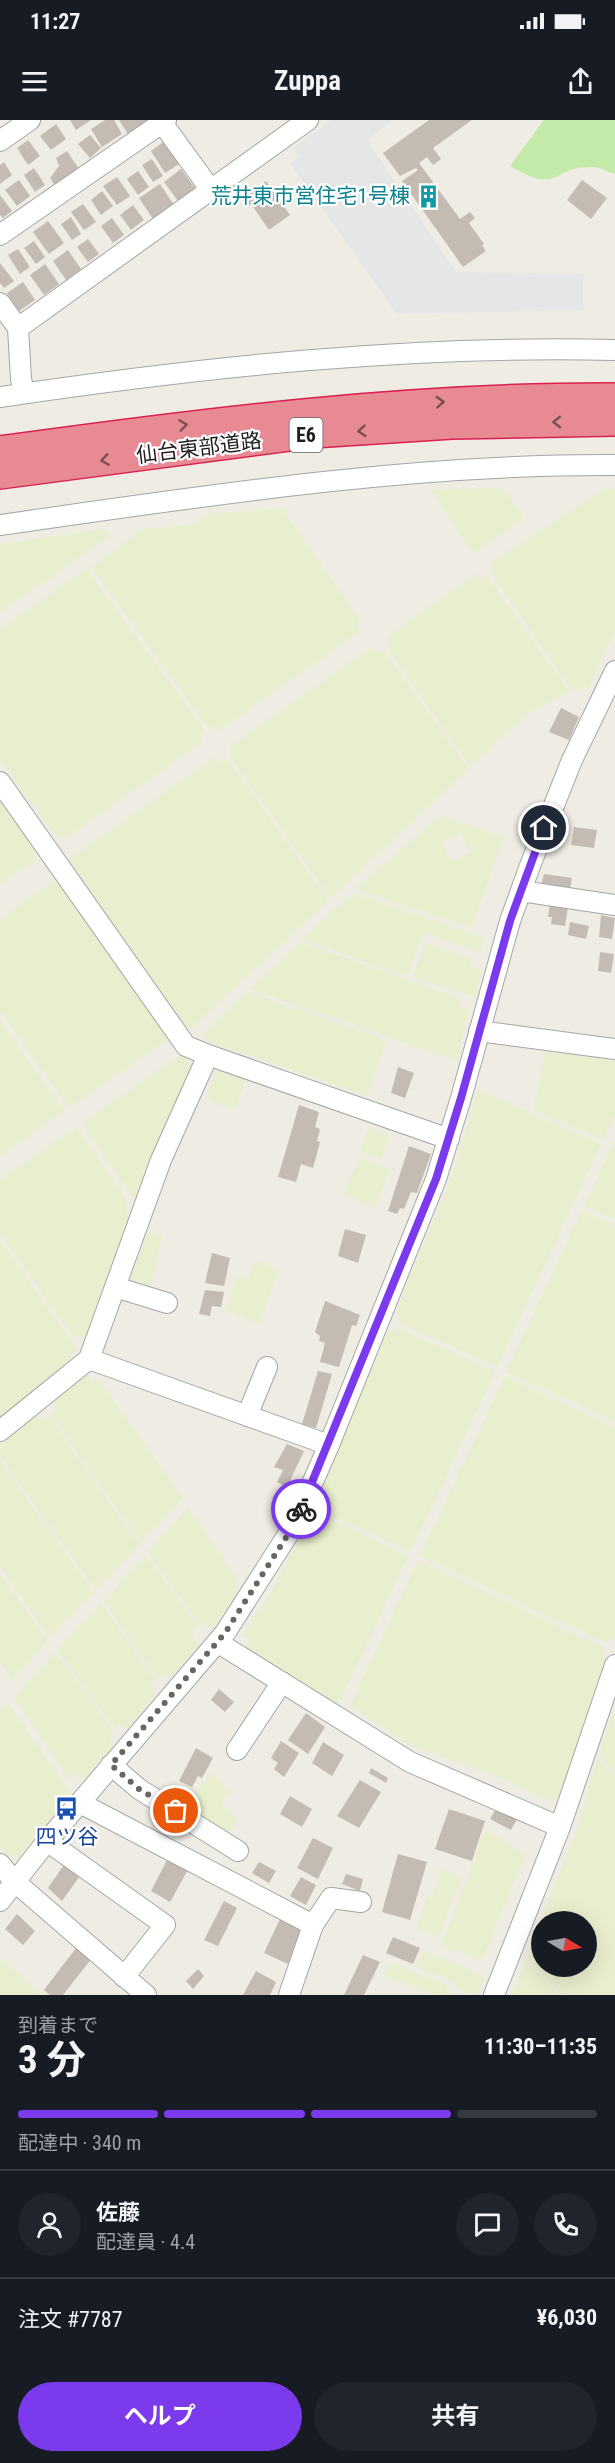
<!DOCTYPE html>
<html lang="ja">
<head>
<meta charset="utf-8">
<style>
  :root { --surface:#171b24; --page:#20242c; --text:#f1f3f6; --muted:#9ea1a6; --line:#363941; --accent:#7c3aed }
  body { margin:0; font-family:"Roboto Condensed","Noto Sans JP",sans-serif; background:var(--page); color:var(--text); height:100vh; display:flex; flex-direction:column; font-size:22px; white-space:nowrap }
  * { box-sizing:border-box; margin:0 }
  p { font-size:20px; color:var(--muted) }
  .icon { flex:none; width:33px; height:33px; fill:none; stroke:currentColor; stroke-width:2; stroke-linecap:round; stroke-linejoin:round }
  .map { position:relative; height:1875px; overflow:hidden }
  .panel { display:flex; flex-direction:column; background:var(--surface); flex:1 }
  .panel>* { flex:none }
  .needle { width:39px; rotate:100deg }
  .buttons { position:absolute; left:531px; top:1791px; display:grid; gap:12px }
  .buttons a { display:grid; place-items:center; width:66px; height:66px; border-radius:50%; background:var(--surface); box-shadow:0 6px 24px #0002; font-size:30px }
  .pin { position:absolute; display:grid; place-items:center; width:51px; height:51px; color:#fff; margin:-26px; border:3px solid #fff; border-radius:50%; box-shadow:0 2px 6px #0007 }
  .courier { position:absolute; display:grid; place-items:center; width:60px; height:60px; margin:-30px; border:4px solid #7c3aed; border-radius:50%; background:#fff; color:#222; box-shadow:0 2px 8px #0007 }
  .overview em { font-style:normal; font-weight:700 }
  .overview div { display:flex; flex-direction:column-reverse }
  .overview { display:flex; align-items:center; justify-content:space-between; height:102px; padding:0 18px }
  h1 { font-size:39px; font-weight:700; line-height:45px }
  .bar { display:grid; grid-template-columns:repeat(4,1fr); gap:9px 6px; align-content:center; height:72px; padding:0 18px }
  .bar i { height:8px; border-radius:4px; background:var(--line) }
  .bar .current { background:var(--accent) }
  .bar p { grid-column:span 4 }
  .line { display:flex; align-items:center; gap:15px; padding:0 18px; border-top:2px solid var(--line) }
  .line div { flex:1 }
  .round { display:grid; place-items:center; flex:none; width:63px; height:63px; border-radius:32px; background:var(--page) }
  .button { display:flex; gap:12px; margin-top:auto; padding:12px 18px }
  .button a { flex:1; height:69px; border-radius:36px; background:var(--accent); color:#fff; font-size:24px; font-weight:700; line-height:69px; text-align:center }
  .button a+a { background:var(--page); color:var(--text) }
  .status { display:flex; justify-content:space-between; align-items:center; height:42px; padding:0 30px; background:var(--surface); direction:ltr }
  .status svg { height:16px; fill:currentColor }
  header { display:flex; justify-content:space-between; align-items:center; height:78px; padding:0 18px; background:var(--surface); font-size:27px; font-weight:700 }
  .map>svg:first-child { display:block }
  .farmland { fill:#e9eece; fill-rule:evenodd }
  .grass { fill:#c3eaa8 }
  .parking { fill:#e6e6e6 }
  .building { fill:#c4bcb3 }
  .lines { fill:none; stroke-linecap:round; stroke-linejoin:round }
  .minor-casing { stroke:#a5a5a5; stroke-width:22 }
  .highway-casing { stroke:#dc2151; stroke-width:30 }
  .minor { stroke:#fff; stroke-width:20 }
  .highway { stroke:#e88a93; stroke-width:27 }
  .oneway { stroke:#794f53 }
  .done { stroke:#676663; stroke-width:6; stroke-dasharray:0 10.8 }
  .route { stroke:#7c3aed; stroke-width:8 }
  .labels { text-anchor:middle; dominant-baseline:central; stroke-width:4.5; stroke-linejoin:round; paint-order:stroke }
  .shield { fill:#fff; stroke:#626262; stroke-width:1.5 }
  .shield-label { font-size:20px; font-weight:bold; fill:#1e1e1e }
  .culture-label { font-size:21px; fill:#0d838f; stroke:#fff; text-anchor:end }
  .street-label { font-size:21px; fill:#1e1e1e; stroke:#fff }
  .transit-label { font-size:21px; fill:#164399; stroke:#fff }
</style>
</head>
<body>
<div class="status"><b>11:27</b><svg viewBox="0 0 49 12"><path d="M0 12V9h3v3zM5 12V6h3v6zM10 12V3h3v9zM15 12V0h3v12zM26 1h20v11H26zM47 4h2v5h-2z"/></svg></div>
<header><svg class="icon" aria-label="menu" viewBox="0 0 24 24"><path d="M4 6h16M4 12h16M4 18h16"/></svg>Zuppa<svg class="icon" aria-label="share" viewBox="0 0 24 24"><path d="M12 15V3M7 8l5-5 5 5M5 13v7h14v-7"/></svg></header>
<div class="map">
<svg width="615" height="1875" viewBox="0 0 615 1875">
  <rect width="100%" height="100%" fill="#efece3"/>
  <!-- farmland -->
  <path class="farmland" d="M608 367 615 369V511L588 568 573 571 490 452 495 448 492 442Z
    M503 368 524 398 473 434 430 369Z
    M281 388 361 501 356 505 360 511 218 611 215 605 209 609 91 447 142 409 191 404 210 394Z
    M105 409 110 416 0 492V424Z
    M86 449 205 611 199 616 202 622 63 720 59 715 55 716 0 640V509Z
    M476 454 481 458 486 455 569 572 527 594 471 647 386 526 389 522 387 516Z
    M370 528 376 533 383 530 468 649 331 778 229 635 232 632 229 627Z
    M215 637 220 642 227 639 328 781 190 909 184 906 68 740Z
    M0 680 36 728 33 732 37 738 0 764Z
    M440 696 504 717 471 808 355 769ZM461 714 470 733 450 741 442 722Z
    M57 759 169 918 69 988 0 891V799Z
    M353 773 485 818 480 832 423 813 407 856 301 819Z
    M299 822 460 878 458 886 469 890 457 941 250 869Z
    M425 823 471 839 470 845 482 851 475 877 412 857Z
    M247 872 386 920 367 976 206 921 205 914Z
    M0 901 64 991 0 1036Z
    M546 930 615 941V995L603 1020 533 990Z
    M183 933 190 945V952L137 1084 82 1003Z
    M219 946 247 956 234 990 205 979Z
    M478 970 601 1024 497 1247 398 1202 401 1196 395 1193 452 1057Z
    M76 1007 128 1083 124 1087 129 1097 85 1216 74 1218 0 1113V1060Z
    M369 1007 389 1016 380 1040 360 1031Z
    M615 1020V1100L584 1086Z
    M359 1037 390 1049 375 1087 344 1075Z
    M582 1090 615 1106V1302L506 1252Z
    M149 1111 162 1116 149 1171 129 1164Z
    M0 1121 77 1230 71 1234 75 1241 0 1300Z
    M255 1140 279 1149 259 1204 225 1190 238 1155 248 1158Z
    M396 1207 495 1252 410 1432 312 1387 388 1210 394 1212Z
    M87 1255 92 1262 98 1259 183 1378 141 1422 50 1294 56 1289 52 1283Z
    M505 1256 615 1308V1520L610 1518 607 1524 420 1436Z
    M36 1296 40 1300 48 1296 139 1425 96 1470 0 1336V1324Z
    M0 1341 93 1473 50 1518 0 1446Z
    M188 1387 238 1460 236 1463 237 1474 213 1508 201 1505 147 1433Z
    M317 1393 408 1436 338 1585 245 1528 249 1520 242 1516 267 1479 309 1400H314Z
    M145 1436 197 1504 192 1512 198 1525 170 1558 161 1554 157 1558 104 1481Z
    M418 1440 604 1528 602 1535 606 1539 561 1677 556 1676 553 1682 494 1655 407 1624 350 1586Z
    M0 1454 47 1521 12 1560 0 1543Z
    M101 1483 154 1560 151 1564 155 1575 127 1610 119 1604 115 1608 57 1530Z
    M55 1533 113 1611 109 1615 113 1625 84 1659 74 1654 69 1659 14 1578Z
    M7 1582 71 1674 17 1738 9 1737 0 1726V1591Z
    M615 1587V1652L599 1636Z
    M598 1639 615 1656V1875H563L527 1838 576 1710ZM542 1802H586V1846H542Z
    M211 1653 231 1672 221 1683 238 1700 231 1710 223 1712 182 1688Z
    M485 1710 525 1734 482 1840 441 1826Z
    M442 1750 461 1757 439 1816 416 1807 428 1776 432 1777Z
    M421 1831 460 1845 484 1858 477 1875H469L446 1859 415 1847Z
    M0 1838 42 1875H0Z
    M526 1841 559 1875H512Z
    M389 1842 443 1863 450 1875H436L383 1856Z"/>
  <!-- grass -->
  <path class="grass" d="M544 0H615V54C608 52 599 47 592 47 551 46 561 76 510 46Z"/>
  <!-- parking -->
  <path class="parking" d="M331 0H394L367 20 456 152 583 154V190L397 194 290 43 300 37 293 28Z"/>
  <!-- building -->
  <path class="building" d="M70 0H91L76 10Z
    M105 0H114L122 14 102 27 91 9Z
    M119 0H149L128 14Z
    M429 0H472L433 28 441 39 433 45 427 37 419 43 460 99 470 92 475 98 469 103 484 124 482 125 486 131 463 147 402 61 418 50 416 48 400 56 383 33Z
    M56 4 66 19 51 30 40 16Z
    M90 15 101 28 90 38 78 24Z
    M28 20 40 36 28 45 17 28Z
    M166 20 181 43 165 53 151 31Z
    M67 31 81 52 57 69 50 58 59 46 56 38Z
    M152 39 163 56 153 62 142 45Z
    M4 42 12 55 0 64V45Z
    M34 48 45 65 35 72 24 55Z
    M181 49 195 68 178 81 164 62Z
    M138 51 149 67 138 75 127 59Z
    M117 57 130 76 117 85 103 66Z
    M19 60 30 76 17 86 5 70Z
    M582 60 607 78 591 99 567 80Z
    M266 61 290 95 269 110 251 84 247 87 241 79Z
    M160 64 174 85 153 99 139 78Z
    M102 71 113 86 101 95 91 80Z
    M0 75 12 91 3 98 0 95Z
    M83 84 96 102 84 110 71 92Z
    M133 85 144 100 131 110 120 95Z
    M71 97 81 114 72 120 61 104Z
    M112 98 124 115 113 123 101 106Z
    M48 101 64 123 49 134 33 112Z
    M88 119 99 134 88 142 77 127Z
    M34 121 45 137 36 144 24 128Z
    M18 129 30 147 20 154 8 135Z
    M68 130 81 149 66 160 53 141Z
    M0 143 14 161 4 168 0 163Z
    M45 144 59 164 44 175 30 155Z
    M23 162 35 180 19 191 7 173Z
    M561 588 579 597 569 620 549 612Z
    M574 707 597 710 594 728 571 725Z
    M544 754 572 758 569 774 540 770Z
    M550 784 568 787 565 806 551 804 552 797H548Z
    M601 795 615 798 612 819 599 817Z
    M570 802 589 806 586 819 568 815Z
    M600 832 614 834 611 853 598 851Z
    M398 947 414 953 405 978 391 973Z
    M299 985 319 992 315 1007 320 1009 317 1021 320 1022 313 1048 301 1044 296 1062 278 1057Z
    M409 1026 431 1034 417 1073 411 1072 404 1089 400 1088 397 1094 388 1091Z
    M345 1109 366 1115 358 1143 338 1136Z
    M212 1133 230 1138 224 1166 205 1163Z
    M205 1170 224 1172 221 1187 212 1186 210 1196 199 1194Z
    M325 1181 360 1195 356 1206 352 1205 339 1247 320 1242 325 1223 319 1221 320 1216 315 1212Z
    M318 1251 332 1254 316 1308 302 1304Z
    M287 1324 304 1331 287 1367 277 1362 283 1350 274 1347Z
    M219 1569 234 1582 225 1592 211 1580Z
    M306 1593 325 1607 308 1634 288 1620Z
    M281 1621 299 1633 284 1657 274 1649 278 1643 271 1638Z
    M323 1622 344 1635 332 1656 312 1643Z
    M196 1628 213 1638 202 1658 198 1656 192 1667 179 1661Z
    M371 1648 388 1658 386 1663 369 1653Z
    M360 1660 381 1672 359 1708 337 1696Z
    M290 1676 312 1689 302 1707 280 1694Z
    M497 1687 518 1697 511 1710 490 1699Z
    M449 1689 485 1701 472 1741 435 1729Z
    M313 1718 333 1728 318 1759 297 1748Z
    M398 1734 427 1742 410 1800 382 1792Z
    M168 1738 189 1748 170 1782 151 1771Z
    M66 1742 82 1753 62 1781 48 1768Z
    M259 1742 276 1751 269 1763 252 1753Z
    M346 1754 363 1759 360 1771 342 1764Z
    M301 1757 316 1765 306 1785 290 1776Z
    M224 1781 237 1788 218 1826 204 1820Z
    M17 1794 35 1811 23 1825 5 1809Z
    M280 1799 302 1809 288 1844 264 1833Z
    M393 1817 420 1828 413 1844 386 1833Z
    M76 1828 92 1838 63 1875H50L44 1870Z
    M363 1835 380 1842 364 1875H344Z
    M198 1849 204 1856 193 1869 186 1861Z
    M256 1851 276 1862 270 1875H243Z"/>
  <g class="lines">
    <defs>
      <path id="minor" d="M160 0 211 70
        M0 21 30 0
        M0 115 166 0
        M0 183 18 208 308 0
        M18 208 21 259 24 273
        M0 277C203 247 409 225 615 230
        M0 405C204 376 409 344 615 345
        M0 662 186 926 208 935
        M521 771 615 785
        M479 911 615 929
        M115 1167 167 1183
        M247 1296 267 1247
        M0 1311 89 1239
        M329 1325 89 1239 161 1040 208 935 449 1019
        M217 1522 410 1642 560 1707 494 1875
        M237 1630 282 1562
        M111 1645 139 1669 238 1731
        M80 1683 313 1805
        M560 1707 615 1545
        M47 1721 165 1805 124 1857
        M0 1744 14 1761 146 1875
        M0 1781 47 1721 225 1513 294 1405 329 1325 436 1059 461 978 510 801 531 743 572 640 615 551
        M289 1875 313 1805 331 1778 361 1782"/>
      <path id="highway" d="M0 330C204 302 408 276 615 277
        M0 355 313 314 452 305 615 302"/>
    </defs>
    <!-- minor casing -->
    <use href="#minor" class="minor-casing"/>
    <!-- highway casing -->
    <use href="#highway" class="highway-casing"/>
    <!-- minor -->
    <use href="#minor" class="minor"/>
    <!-- highway -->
    <use href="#highway" class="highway"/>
  </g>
  <!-- one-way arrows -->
  <defs><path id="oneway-chevron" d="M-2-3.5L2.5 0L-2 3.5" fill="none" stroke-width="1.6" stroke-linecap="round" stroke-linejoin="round" transform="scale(1.5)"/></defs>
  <g class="oneway">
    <use href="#oneway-chevron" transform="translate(440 282) rotate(-4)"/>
    <use href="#oneway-chevron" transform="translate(557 302) rotate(179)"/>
    <use href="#oneway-chevron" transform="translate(183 305) rotate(-8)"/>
    <use href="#oneway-chevron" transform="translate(362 311) rotate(176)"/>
    <use href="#oneway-chevron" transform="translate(105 340) rotate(172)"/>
  </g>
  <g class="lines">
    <!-- done -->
    <path class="done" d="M176 1691 139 1669 111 1645 225 1513 294 1405 301 1389"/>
    <!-- route -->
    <path class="route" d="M301 1389 436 1059 461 978 510 801 544 708"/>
  </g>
  <!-- icons -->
  <defs>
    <symbol id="building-bare" viewBox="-9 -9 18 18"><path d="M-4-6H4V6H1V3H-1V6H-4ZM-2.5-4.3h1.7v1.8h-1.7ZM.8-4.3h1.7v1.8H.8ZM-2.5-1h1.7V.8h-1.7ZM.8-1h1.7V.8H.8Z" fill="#0f9aa8" stroke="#fff" stroke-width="2.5" paint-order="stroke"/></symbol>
    <symbol id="bus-bare" viewBox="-9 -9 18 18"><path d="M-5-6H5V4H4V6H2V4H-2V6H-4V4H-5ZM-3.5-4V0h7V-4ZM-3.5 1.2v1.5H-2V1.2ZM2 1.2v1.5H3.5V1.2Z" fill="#1a4fb4" stroke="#fff" stroke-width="2.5" paint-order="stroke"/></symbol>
  </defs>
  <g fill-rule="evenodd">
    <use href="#building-bare" x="412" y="60" width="33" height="33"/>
    <use href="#bus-bare" x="50" y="1672" width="33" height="33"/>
  </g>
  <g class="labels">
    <!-- shield labels -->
    <rect class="shield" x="289.5" y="298" width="33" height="34" rx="4.5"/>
    <g class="shield-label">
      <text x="306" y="315">E6</text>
    </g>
    <!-- culture labels -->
    <g class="culture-label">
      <text x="410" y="76">荒井東市営住宅1号棟</text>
    </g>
    <!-- street labels -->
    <g class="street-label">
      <text transform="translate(199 328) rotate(-7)">仙台東部道路</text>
    </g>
    <!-- transit labels -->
    <g class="transit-label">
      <text x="67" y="1717">四ツ谷</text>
    </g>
  </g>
</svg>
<div class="buttons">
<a><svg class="needle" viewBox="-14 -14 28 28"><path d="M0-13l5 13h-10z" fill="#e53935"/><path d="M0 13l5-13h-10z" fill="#9ea1a6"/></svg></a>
</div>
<div class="pin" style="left:176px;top:1691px;background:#ea580c"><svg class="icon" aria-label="bag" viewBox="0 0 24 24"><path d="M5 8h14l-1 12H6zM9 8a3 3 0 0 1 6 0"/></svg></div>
<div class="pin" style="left:544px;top:708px;background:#1f2937"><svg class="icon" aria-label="home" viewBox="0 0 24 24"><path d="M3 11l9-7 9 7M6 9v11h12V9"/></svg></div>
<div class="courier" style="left:301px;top:1389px"><svg class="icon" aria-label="bike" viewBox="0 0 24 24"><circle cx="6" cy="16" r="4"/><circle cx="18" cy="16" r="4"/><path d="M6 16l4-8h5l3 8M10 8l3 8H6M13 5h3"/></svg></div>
</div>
<section class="panel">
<div class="overview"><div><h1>3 分</h1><p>到着まで</p></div><em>11:30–11:35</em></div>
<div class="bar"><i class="current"></i><i class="current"></i><i class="current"></i><i></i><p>配達中 · 340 m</p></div>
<div class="line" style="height:108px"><a class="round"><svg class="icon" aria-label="person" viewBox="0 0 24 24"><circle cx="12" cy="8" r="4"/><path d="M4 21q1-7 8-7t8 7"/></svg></a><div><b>佐藤</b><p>配達員 · 4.4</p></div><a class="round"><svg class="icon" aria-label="chat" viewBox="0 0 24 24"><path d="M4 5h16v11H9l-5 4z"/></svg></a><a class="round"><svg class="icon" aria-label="phone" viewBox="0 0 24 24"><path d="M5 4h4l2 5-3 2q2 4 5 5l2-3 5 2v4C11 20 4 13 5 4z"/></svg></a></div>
<div class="line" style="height:78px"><div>注文 #7787</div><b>¥6,030</b></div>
<div class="button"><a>ヘルプ</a><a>共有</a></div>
</section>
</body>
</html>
